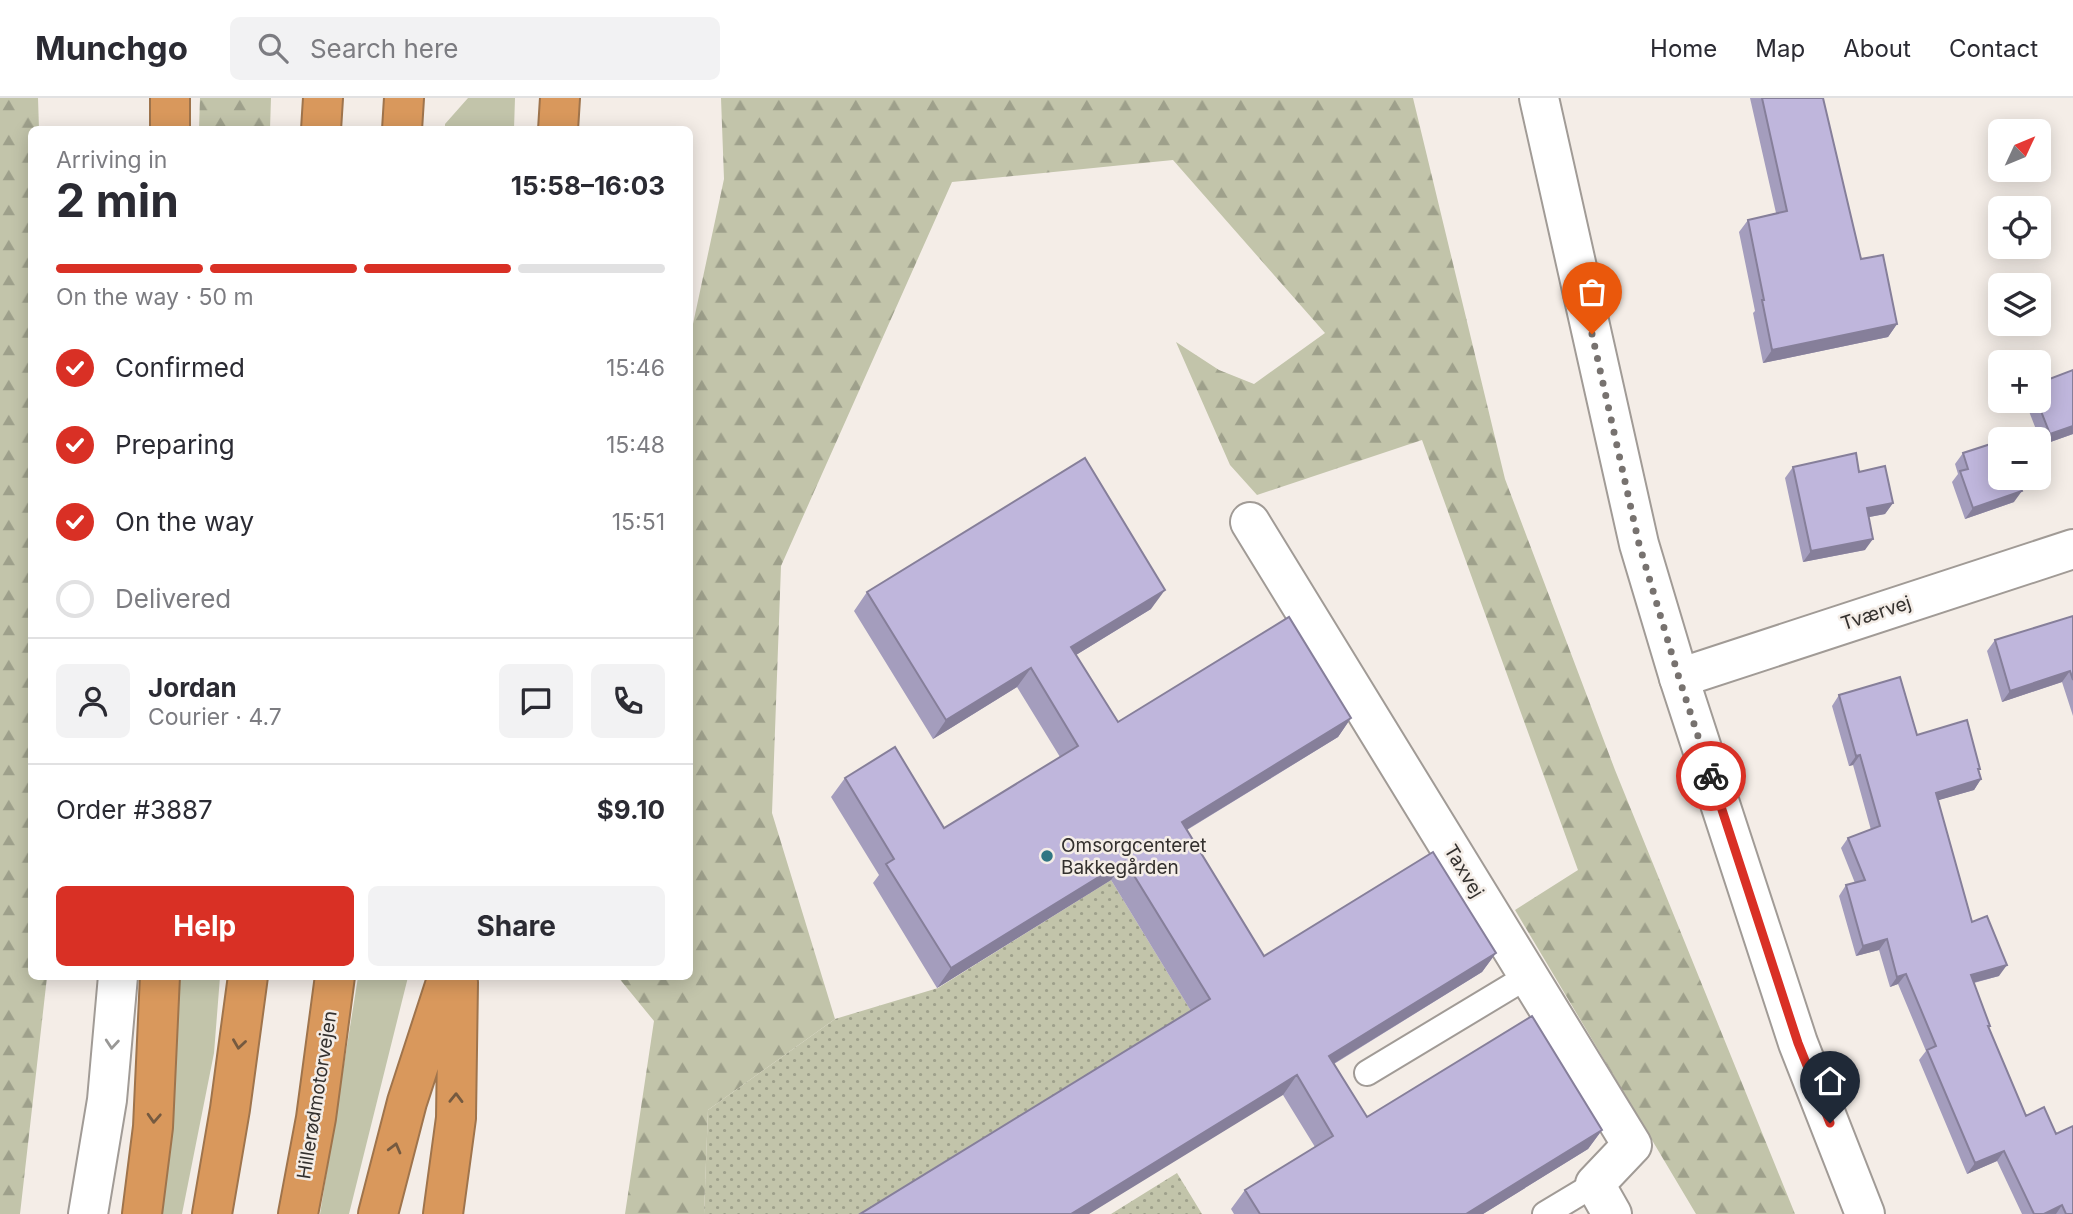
<!DOCTYPE html>
<html lang="en">
<head>
<meta charset="utf-8">
<style>
  :root { --surface:#fff; --page:#f2f2f3; --text:#2b2b33; --muted:#7c7c81; --line:#e1e1e2; --accent:#d93025 }
  body { margin:0; font-family:Inter,sans-serif; background:var(--page); color:var(--text); height:100vh; display:flex; flex-direction:column; font-size:26px; white-space:nowrap }
  * { box-sizing:border-box; margin:0 }
  p { font-size:23px; color:var(--muted) }
  .icon { flex:none; width:38px; height:38px; fill:none; stroke:currentColor; stroke-width:2; stroke-linecap:round; stroke-linejoin:round }
  .map { position:relative; flex:1; overflow:hidden }
  .sheet { position:absolute; left:28px; top:28px; width:665px; height:854px; display:flex; flex-direction:column; background:var(--surface); border-radius:10px; box-shadow:0 4px 18px #0003 }
  .sheet>* { flex:none }
  .needle { width:46px; rotate:46deg }
  .tools { position:absolute; left:1988px; top:21px; display:grid; gap:14px }
  .tools a { display:grid; place-items:center; width:63px; height:63px; border-radius:10px; background:var(--surface); box-shadow:0 4px 18px #0003; font-size:35px }
  .pin { position:absolute; display:grid; place-items:center; width:60px; height:60px; color:#fff; margin:-72px -30px; border-radius:50% 50% 50% 0; rotate:-45deg; box-shadow:0 0 7px #0007 }
  .pin .icon { rotate:45deg }
  .courier { position:absolute; display:grid; place-items:center; width:70px; height:70px; margin:-35px; border:5px solid #d93025; border-radius:50%; background:#fff; color:#222; box-shadow:0 2px 9px #0007 }
  .headline em { font-style:normal; font-weight:700 }
  .headline div { display:flex; flex-direction:column-reverse }
  .headline { display:flex; align-items:center; justify-content:space-between; height:119px; padding:0 28px }
  h1 { font-size:46px; font-weight:700; line-height:52px }
  .bar { display:grid; grid-template-columns:repeat(4,1fr); gap:10px 7px; align-content:center; height:84px; padding:0 28px }
  .bar i { height:9px; border-radius:5px; background:var(--line) }
  .bar .active { background:var(--accent) }
  .bar p { grid-column:span 4 }
  .line { display:flex; align-items:center; gap:18px; padding:0 28px; border-top:2px solid var(--line) }
  .line div { flex:1 }
  .round { display:grid; place-items:center; flex:none; width:74px; height:74px; border-radius:10px; background:var(--page) }
  ol { padding:0 28px; list-style:none }
  li { display:flex; align-items:center; gap:21px; height:77px }
  li p { margin-inline-start:auto }
  li .icon { padding:7px; border-radius:50%; background:var(--accent); color:#fff; stroke-width:4 }
  li:last-child { color:var(--muted) }
  li i { width:38px; height:38px; border:4px solid var(--line); border-radius:50% }
  .action { display:flex; gap:14px; margin-top:auto; padding:14px 28px }
  .action a { flex:1; height:80px; border-radius:10px; background:var(--accent); color:#fff; font-size:28px; font-weight:700; line-height:80px; text-align:center }
  .action a+a { background:var(--page); color:var(--text) }
  header { display:flex; align-items:center; gap:42px; box-sizing:border-box; height:98px; padding:0 35px; background:var(--surface); border-bottom:2px solid var(--line) }
  header strong { font-size:33px }
  nav { display:flex; gap:38px; margin-inline-start:auto; font-size:24px }
  .search { width:490px; height:63px; background:var(--page); display:flex; align-items:center; gap:18px; box-sizing:border-box; padding:0 24px; border-radius:10px; color:var(--muted); font-size:26px }
  .map>svg:first-child { display:block }
  .grass { fill:#c2c4aa }
  .forest { fill:url(#forest-firs) }
  .park { fill:url(#park-dots) }
  .lines { fill:none; stroke-linecap:round; stroke-linejoin:round }
  .service-casing { stroke:#a19b96; stroke-width:28 }
  .minor-casing { stroke:#a19b96; stroke-width:42 }
  .tertiary-casing { stroke:#a19b96; stroke-width:42 }
  .motorway-casing { stroke:#9f744c; stroke-width:42 }
  .service { stroke:#fff; stroke-width:24 }
  .minor { stroke:#fff; stroke-width:38 }
  .tertiary { stroke:#fff; stroke-width:38 }
  .motorway { stroke:#d9985c; stroke-width:38 }
  .wall { fill:#a49dbd }
  .shaded-wall { fill:#867f9a }
  .building { fill:#bfb6dc; stroke:#867f9a; stroke-width:2 }
  .oneway { stroke:#999896 }
  .oneway2 { stroke:#755a40 }
  .done { stroke:#77726f; stroke-width:7; stroke-dasharray:0 12.6 }
  .route { stroke:#d93025; stroke-width:9 }
  .poi-dot { fill:#307683; stroke:#f4ede7; stroke-width:2.5 }
  .labels { text-anchor:middle; dominant-baseline:central; stroke-width:5; stroke-linejoin:round; paint-order:stroke }
  .street-label { font-size:19px; fill:#33302e; stroke:#f4ede7 }
  .poi-label { font-size:19px; fill:#33302e; stroke:#f4ede7; text-anchor:start }
</style>
</head>
<body>
<header>
<strong>Munchgo</strong>
<div class="search"><svg class="icon" aria-label="search" viewBox="0 0 24 24"><circle cx="10" cy="10" r="6"/><path d="M15 15l6 6"/></svg>Search here</div>
<nav><a>Home</a><a>Map</a><a>About</a><a>Contact</a></nav>
</header>
<div class="map">
<svg width="2073" height="1116" viewBox="0 0 2073 1116">
  <defs>
    <pattern id="forest-firs" width="22" height="20" patternUnits="userSpaceOnUse" patternTransform="scale(1.75)"><rect width="22" height="20" fill="#c2c4aa"/><path d="M5 1l3.5 6h-7zM16 11l3.5 6h-7z" fill="#9ea08b"/></pattern>
    <pattern id="park-dots" width="8" height="8" patternUnits="userSpaceOnUse" patternTransform="scale(1.75)"><rect width="8" height="8" fill="#c2c4aa"/><path d="M2 2h.1M6 6h.1" fill="none" stroke="#9ea08b" stroke-width="1.8" stroke-linecap="round"/></pattern>
  </defs>
  <rect width="100%" height="100%" fill="#f4ede7"/>
  <!-- grass -->
  <path class="grass" d="M468 0H515L514 31H445V26Z
    M175 879H220L214 955 182 1116H159Z
    M358 879H408L349 1116H320Z"/>
  <!-- forest -->
  <path class="forest" d="M0 0H38L39 31 32 32V878L47 879 20 1116H0Z
    M200 0H271L270 31H199Z
    M721 0H1413L1505 381 1615 672 1795 1116H1696L1515 812 1578 772 1422 342 1257 397 1230 367 1176 244 1219 272 1254 286 1325 235 1173 62 952 84 781 468 772 715 835 921 708 1012 704 1116H625L654 923 618 879 690 878V240L724 81Z"/>
  <!-- park -->
  <path class="park" d="M1111 782 1196 921 878 1116H704L708 1012 835 921 938 890Z
    M1177 1075 1202 1116H1111Z"/>
  <g class="lines">
    <defs>
      <path id="service" d="M1367 975 1528 878
        M1545 1116 1595 1086"/>
      <path id="minor" d="M1250 424 1632 1047 1595 1086 1612 1116
        M1679 580 2073 451"/>
      <path id="tertiary" d="M1539 0 1639 446 1679 580 1798 945 1865 1116
        M88 1116 107 1002 118 878"/>
      <path id="motorway" d="M170 0V32
        M321 32 323 0
        M402 32 404 0
        M558 32 560 0
        M142 1116 153 1029 160 878
        M212 1116 230 1011 248 878
        M298 1116 316 1020 335 878
        M378 1116 407 1004 448 878
        M443 1116 456 1020 458 884"/>
    </defs>
    <!-- service casing -->
    <use href="#service" class="service-casing"/>
    <!-- minor casing -->
    <use href="#minor" class="minor-casing"/>
    <!-- tertiary casing -->
    <use href="#tertiary" class="tertiary-casing"/>
    <!-- motorway casing -->
    <use href="#motorway" class="motorway-casing"/>
    <!-- service -->
    <use href="#service" class="service"/>
    <!-- minor -->
    <use href="#minor" class="minor"/>
    <!-- tertiary -->
    <use href="#tertiary" class="tertiary"/>
    <!-- motorway -->
    <use href="#motorway" class="motorway"/>
  </g>
  <!-- wall -->
  <path class="wall" d="M1750 0H1823L1861 161 1897 226 1888 239 1763 265 1753 215 1755 213 1739 134 1748 122 1776 115Z
    M2025 303H2039L2073 336 2042 347Z
    M1963 355 2014 404 1965 421 1952 384 1958 376 1955 366Z
    M1793 369 1859 374 1893 405 1885 416 1869 419 1865 452 1803 464 1785 380Z
    M867 494 1151 511 1076 557 1118 624 1351 620 1338 639 1187 732 1264 858 1496 855 1482 874 1334 966 1367 1019 1602 1032 1588 1051 1483 1116H1234L1231 1111 1245 1092 1315 1049 1283 997 1191 913 1111 782 937 890 873 785 879 777 831 699 845 680 944 730 1060 659 1017 589 933 641 854 513Z
    M2073 518V618L2062 584 2002 604 1987 553 1995 542Z
    M1839 597 1917 637 1979 673 1981 681 1974 692 1938 702 1972 824 1999 878 1974 885 1988 930 2026 1018 2073 1116H2022L1997 1063 1967 1076 1919 962 1926 953 1898 886 1890 889 1879 852 1856 858 1839 798 1846 787 1855 785 1841 750 1848 740 1871 732 1853 667 1849 668 1832 608Z"/>
  <!-- shaded-wall -->
  <path class="shaded-wall" d="M1897 226 1888 239 1763 265 1772 252Z
    M2073 328V336L2042 347 2050 336Z
    M2022 393 2014 404 1965 421 1973 410Z
    M1893 405 1885 416 1859 421 1867 410Z
    M1873 441 1865 452 1803 464 1811 453Z
    M1165 492 1151 511 1058 568 1071 549Z
    M1031 570 1017 589 933 641 946 622Z
    M2070 573 2062 584 2002 604 2010 593Z
    M1351 620 1338 639 1168 743 1182 724Z
    M1860 657 1853 667 1849 668 1856 658Z
    M1981 681 1974 692 1929 705 1936 695Z
    M1125 763 1111 782 937 890 951 870Z
    M1887 841 1879 852 1856 858 1863 848Z
    M1496 855 1482 874 1315 977 1329 958Z
    M2007 867 1999 878 1964 887 1971 877Z
    M1906 876 1898 886 1890 889 1897 879Z
    M1297 977 1283 997 1089 1116H1071Z
    M1602 1032 1588 1051 1483 1116H1466Z
    M2004 1053 1997 1063 1967 1076 1975 1065Z
    M2062 1107 2056 1116H2044Z"/>
  <!-- building -->
  <path class="building" d="M1762 0H1823L1861 161 1883 157 1897 226 1772 252 1762 202H1764L1748 122 1787 113Z
    M2073 272V328L2050 336 2037 303H2039V285Z
    M2000 343V380H2017L2022 393 1973 410 1960 373 1968 371 1963 355Z
    M1856 355 1859 374 1885 368 1893 405 1867 410 1873 441 1811 453 1793 369Z
    M1085 360 1165 492 1071 549 1118 624 1289 519 1351 620 1182 724 1264 858 1433 754 1496 855 1329 958 1367 1019 1532 918 1602 1032 1466 1116H1260L1245 1092 1333 1038 1297 977 1071 1116H860L1210 901 1125 763 951 870 886 766 894 761 845 680 895 649 944 730 1078 648 1031 570 946 622 867 494Z
    M2073 518V582L2070 573 2010 593 1995 542Z
    M1900 579 1917 637 1967 622 1980 671H1978L1981 681 1936 695 1972 824 1987 818 2007 867 1971 877 1990 928H1988L2026 1018 2044 1009 2056 1036 2073 1028V1116H2066L2062 1107 2044 1116H2034L2004 1053 1975 1065 1927 952 1936 948 1906 876 1897 879 1887 841 1863 848 1846 787 1865 782 1848 740 1880 728 1860 657 1856 658 1839 597Z"/>
  <!-- one-way arrows -->
  <defs><path id="oneway-chevron" d="M-2-3.5L2.5 0L-2 3.5" fill="none" stroke-width="1.6" stroke-linecap="round" stroke-linejoin="round" transform="scale(1.75)"/></defs>
  <use class="oneway" href="#oneway-chevron" transform="translate(112 946) rotate(95)"/>
  <g class="oneway2">
    <use href="#oneway-chevron" transform="translate(239 946) rotate(98)"/>
    <use href="#oneway-chevron" transform="translate(456 1000) rotate(-89)"/>
    <use href="#oneway-chevron" transform="translate(154 1020) rotate(93)"/>
    <use href="#oneway-chevron" transform="translate(395 1050) rotate(-75)"/>
  </g>
  <g class="lines">
    <!-- done -->
    <path class="done" d="M1592 236 1639 446 1679 580 1711 678"/>
    <!-- route -->
    <path class="route" d="M1711 678 1798 945 1830 1025"/>
  </g>
  <!-- markers -->
  <circle class="poi-dot" cx="1047" cy="758" r="7"/>
  <g class="labels">
    <!-- street labels -->
    <g class="street-label">
      <text transform="translate(1876 515) rotate(-18)">Tværvej</text>
      <text transform="translate(1464 773) rotate(59)">Taxvej</text>
      <text transform="translate(317 997) rotate(-81)">Hillerødmotorvejen</text>
    </g>
    <!-- poi labels -->
    <g class="poi-label">
      <text x="1061" y="747">Omsorgcenteret<tspan x="1061" dy="22">Bakkegården</tspan></text>
    </g>
  </g>
</svg>
<div class="tools">
<a><svg class="needle" viewBox="-14 -14 28 28"><path d="M0-13l5 13h-10z" fill="#e53935"/><path d="M0 13l5-13h-10z" fill="#7c7c81"/></svg></a>
<a><svg class="icon" aria-label="locate" viewBox="0 0 24 24"><circle cx="12" cy="12" r="6"/><path d="M12 2v4M12 18v4M2 12h4M18 12h4"/></svg></a>
<a><svg class="icon" aria-label="layers" viewBox="0 0 24 24"><path d="M12 4l9 5-9 5-9-5zM3 14l9 5 9-5"/></svg></a>
<a>+</a>
<a>−</a>
</div>
<div class="pin" style="left:1592px;top:236px;background:#ea580c"><svg class="icon" aria-label="bag" viewBox="0 0 24 24"><path d="M5 8h14l-1 12H6zM9 8a3 3 0 0 1 6 0"/></svg></div>
<div class="pin" style="left:1830px;top:1025px;background:#1f2937"><svg class="icon" aria-label="home" viewBox="0 0 24 24"><path d="M3 11l9-7 9 7M6 9v11h12V9"/></svg></div>
<div class="courier" style="left:1711px;top:678px"><svg class="icon" aria-label="bike" viewBox="0 0 24 24"><circle cx="6" cy="16" r="4"/><circle cx="18" cy="16" r="4"/><path d="M6 16l4-8h5l3 8M10 8l3 8H6M13 5h3"/></svg></div>
<section class="sheet">
<div class="headline"><div><h1>2 min</h1><p>Arriving in</p></div><em>15:58–16:03</em></div>
<div class="bar"><i class="active"></i><i class="active"></i><i class="active"></i><i></i><p>On the way · 50 m</p></div>
<ol>
<li><svg class="icon" aria-label="check" viewBox="0 0 24 24"><path d="M5 12l5 5 9-10"/></svg>Confirmed<p>15:46</p></li>
<li><svg class="icon" aria-label="check" viewBox="0 0 24 24"><path d="M5 12l5 5 9-10"/></svg>Preparing<p>15:48</p></li>
<li><svg class="icon" aria-label="check" viewBox="0 0 24 24"><path d="M5 12l5 5 9-10"/></svg>On the way<p>15:51</p></li>
<li><i></i>Delivered</li>
</ol>
<div class="line" style="height:126px"><a class="round"><svg class="icon" aria-label="person" viewBox="0 0 24 24"><circle cx="12" cy="8" r="4"/><path d="M4 21q1-7 8-7t8 7"/></svg></a><div><b>Jordan</b><p>Courier · 4.7</p></div><a class="round"><svg class="icon" aria-label="chat" viewBox="0 0 24 24"><path d="M4 5h16v11H9l-5 4z"/></svg></a><a class="round"><svg class="icon" aria-label="phone" viewBox="0 0 24 24"><path d="M5 4h4l2 5-3 2q2 4 5 5l2-3 5 2v4C11 20 4 13 5 4z"/></svg></a></div>
<div class="line" style="height:91px"><div>Order #3887</div><b>$9.10</b></div>
<div class="action"><a>Help</a><a>Share</a></div>
</section>
</div>
</body>
</html>
